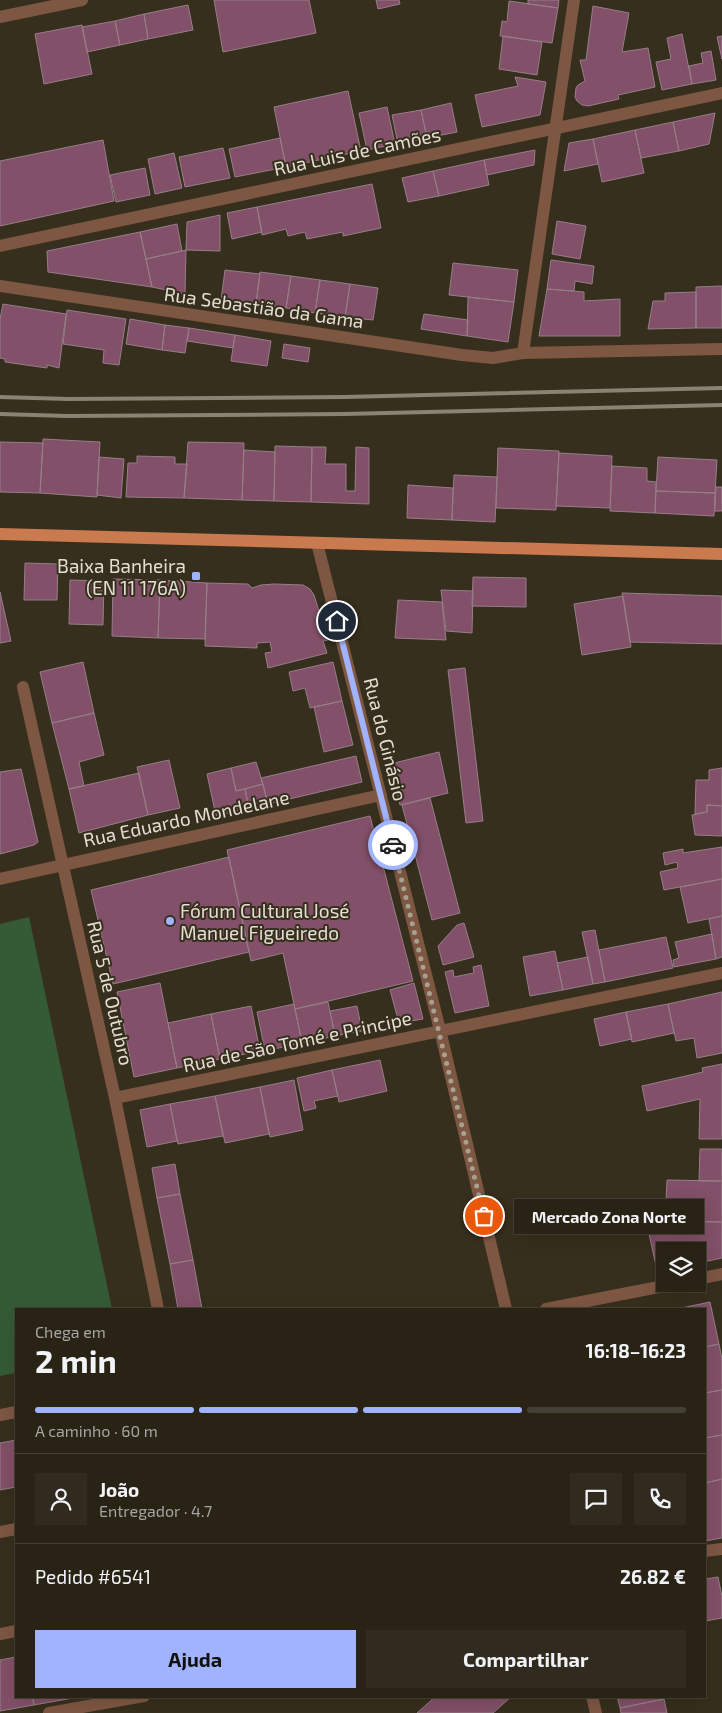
<!DOCTYPE html>
<html lang="pt">
<head>
<meta charset="utf-8">
<style>
  :root { --surface:#292316; --page:#312b1f; --text:#f1f3f6; --muted:#a5a4a1; --line:#454035; --accent:#a1b3fd }
  body { margin:0; font-family:"Exo 2",sans-serif; background:var(--page); color:var(--text); height:100vh; display:flex; flex-direction:column; font-size:19px; white-space:nowrap }
  * { box-sizing:border-box; margin:0 }
  p { font-size:16px; color:var(--muted) }
  .icon { flex:none; width:28px; height:28px; fill:none; stroke:currentColor; stroke-width:2; stroke-linecap:round; stroke-linejoin:round }
  .map { position:relative; flex:1; overflow:hidden }
  .side { position:absolute; left:15px; top:1308px; width:691px; height:390px; display:flex; flex-direction:column; background:var(--surface); border-radius:0px; box-shadow:0 5px 20px #0002,0 0 0 1px var(--line) }
  .side>* { flex:none }
  .buttons { position:absolute; left:656px; top:1242px; display:grid; gap:10px }
  .buttons a { display:grid; place-items:center; width:50px; height:50px; border-radius:0px; background:var(--surface); box-shadow:0 5px 20px #0002,0 0 0 1px var(--line); font-size:25px }
  .pin { position:absolute; display:grid; place-items:center; width:42px; height:42px; color:#fff; margin:-21px; border:2px solid #fff; border-radius:50%; box-shadow:0 1px 5px #0007 }
  .courier { position:absolute; display:grid; place-items:center; width:50px; height:50px; margin:-25px; border:4px solid #a1b3fd; border-radius:50%; background:#fff; color:#222; box-shadow:0 1px 6px #0007 }
  .bubble { position:absolute; height:35px; border-radius:0px; background:var(--surface); box-shadow:0 5px 20px #0002,0 0 0 1px var(--line); font-size:16px; font-weight:700; line-height:35px; text-align:center }
  .summary em { font-style:normal; font-weight:700 }
  .summary div { display:flex; flex-direction:column-reverse }
  .summary { display:flex; align-items:center; justify-content:space-between; height:85px; padding:0 20px }
  h1 { font-size:32px; font-weight:700; line-height:38px }
  .bar { display:grid; grid-template-columns:repeat(4,1fr); gap:8px 5px; align-content:center; height:60px; padding:0 20px }
  .bar i { height:6px; border-radius:4px; background:var(--line) }
  .bar .active { background:var(--accent) }
  .bar p { grid-column:span 4 }
  .line { display:flex; align-items:center; gap:12px; padding:0 20px; border-top:1px solid var(--line) }
  .line div { flex:1 }
  .round { display:grid; place-items:center; flex:none; width:52px; height:52px; border-radius:0px; background:var(--page) }
  .button { display:flex; gap:10px; margin-top:auto; padding:10px 20px }
  .button a { flex:1; height:58px; border-radius:0px; background:var(--accent); color:#111; font-size:20px; font-weight:700; line-height:58px; text-align:center }
  .button a+a { background:var(--page); color:var(--text) }
  .map>svg:first-child { display:block }
  .green { fill:#355b36 }
  .building { fill:#825068; stroke:#967e89 }
  .lines { fill:none; stroke-linecap:round; stroke-linejoin:round }
  .minor { stroke:#7e5742; stroke-width:12 }
  .major { stroke:#c97a4e; stroke-width:12 }
  .rail { stroke:#898374; stroke-width:4 }
  .done { stroke:#a7a193; stroke-width:5; stroke-dasharray:0 9 }
  .route { stroke:#a1b3fd; stroke-width:6 }
  .poi-dot { fill:#a1b3fd; stroke:#372f1d; stroke-width:2 }
  .labels { text-anchor:middle; dominant-baseline:central; stroke-width:4; stroke-linejoin:round; paint-order:stroke }
  .street-label { font-size:19px; fill:#e3ded3; stroke:#372f1d }
  .poi-label { font-size:19px; fill:#e3ded3; stroke:#372f1d; text-anchor:end }
</style>
</head>
<body>
<div class="map">
<svg width="722" height="1713" viewBox="0 0 722 1713">
  <rect width="100%" height="100%" fill="#372f1d"/>
  <!-- green -->
  <path class="green" d="M29 917 112 1309H16V1373L0 1376V924Z"/>
  <!-- building -->
  <path class="building" d="M214 0H309L316 33 223 52Z
    M376 0H399L400 4 378 9Z
    M528 0H559L558 8 528 4Z
    M509 1 558 8 552 43 500 36 502 21 507 22Z
    M188 5 193 30 148 39 144 14Z
    M593 6 629 13 622 52 648 48 655 87 618 95 619 99 588 106 582 105 577 101 575 97 576 88 578 85 585 81 580 60H586Z
    M144 14 148 39 120 45 115 21Z
    M115 21 120 45 87 52 82 27Z
    M82 25 92 74 44 84 35 34Z
    M682 34 692 84 662 90 656 62 671 59 667 38Z
    M503 36 542 42 537 75 499 69Z
    M722 36V59L717 37Z
    M711 51 716 80 692 84 689 66 703 63 701 53Z
    M515 77 546 82 540 115 482 127 475 95 518 86Z
    M348 91 361 151 286 167 274 107Z
    M451 103 457 132 427 138 421 110Z
    M387 107 395 144 367 150 359 113Z
    M421 110 427 138 398 144 392 115Z
    M715 113 709 144 679 151 673 122Z
    M673 122 679 151 641 158 635 130Z
    M635 130 644 173 602 182 593 139Z
    M280 138 286 167 235 177 229 149Z
    M593 139 598 164 564 171 569 143Z
    M103 140 114 201 0 226V161Z
    M223 148 230 178 185 187 179 157Z
    M535 150 534 165 487 175 484 160Z
    M174 153 182 188 155 194 148 159Z
    M484 160 489 185 439 196 433 171Z
    M145 168 150 195 116 202 110 175Z
    M433 171 439 196 408 202 402 178Z
    M372 184 381 228 343 236V232L307 239 305 232 288 236 286 229 262 235 257 207Z
    M257 207 262 232 232 239 227 213Z
    M220 215V251L186 250 187 222Z
    M557 221 586 226 580 259 552 254Z
    M177 224 182 251 146 259 140 232Z
    M140 232 152 287 48 272 47 251Z
    M186 250 185 294 152 287 146 259Z
    M551 260 594 266 592 284 575 281 574 291 547 289Z
    M453 263 518 270 514 302 449 295Z
    M225 270 260 274 256 304 221 300Z
    M260 272 291 276 286 308 256 304Z
    M291 276 320 280 315 313 286 308Z
    M320 280 350 284 345 317 315 313Z
    M350 284 378 288 373 320 345 317Z
    M722 286V328H696V287Z
    M547 289 584 292V301L620 299V336H539Z
    M696 292V328L648 329 653 301H665V293Z
    M468 297 514 302 508 342 467 336Z
    M3 304 66 314 59 368 47 365V368L5 362V359L0 358V319Z
    M67 310 126 319 119 365 103 363 104 350 63 344Z
    M424 314 468 320 467 336 421 329Z
    M130 319 165 325 162 350 126 344Z
    M165 325 189 328 185 353 162 350Z
    M189 328 235 335 233 348 187 341Z
    M235 335 271 341 267 366 231 361Z
    M284 344 310 348 308 362 282 358Z
    M43 439 100 442 97 497 40 493Z
    M0 442 43 443 40 493 0 492Z
    M188 442 244 443 242 500 184 498Z
    M275 446 312 447 311 502 274 501Z
    M312 447H326L325 464H346V491H355L356 447 369 448V504L311 502Z
    M498 448 559 451 556 510 496 508Z
    M244 450 275 452 274 501 242 500Z
    M559 453 612 456 610 508 556 506Z
    M137 456 175 457V464H187L184 498 126 497 128 463H137Z
    M99 457 124 459 121 498 97 495Z
    M658 457 717 460 715 493 656 491Z
    M612 466 647 468V481L656 482 655 513 610 511Z
    M454 475 497 477 495 522 452 520Z
    M408 485 453 488 452 520 407 518Z
    M716 487H722V511H715Z
    M656 491 715 493 714 516 655 513Z
    M25 563 58 564 57 600H24Z
    M473 577 526 578V607L472 606Z
    M113 579 160 580 158 638 112 636Z
    M70 580 104 581 103 625 69 624Z
    M160 580 207 583 205 639 158 638Z
    M207 583 248 584 252 588 261 585 274 584 303 585 310 589 314 595 328 640 323 641 327 653 268 668 265 653 272 652 270 642 257 643V648L205 646Z
    M441 590 473 591 472 633 446 631Z
    M0 592 11 641 0 643Z
    M622 593 722 596V644L630 642Z
    M623 596 631 647 582 655 574 604Z
    M398 600 442 602 446 640 395 638Z
    M83 662 94 713 52 723 40 672Z
    M333 662 342 701 310 708 305 688 293 691 289 672Z
    M465 668 483 821 466 823 448 670Z
    M342 701 353 745 324 752 314 707Z
    M94 713 104 755 79 762 84 786 69 789 52 723Z
    M439 752 448 793 400 805 390 764Z
    M356 756 362 782 268 804 261 778Z
    M169 760 180 808 148 815 137 767Z
    M256 762 263 784 236 791 231 768Z
    M231 768 236 791 245 789 249 809 216 816 207 774Z
    M722 768V806L707 805V812L695 814 696 780H709V770Z
    M21 769 38 842 34 845 0 854V772Z
    M139 773 148 815 79 833 69 789Z
    M263 784 268 804 249 809 245 789Z
    M430 798 460 913 432 920 402 805Z
    M707 805 722 806V836L695 835 692 815 707 812Z
    M370 816 413 981 295 1009 283 953 251 961 227 850Z
    M722 847V879L664 890 660 872 678 868 677 862 665 865 663 853 683 849V853Z
    M229 857 249 952 113 984 91 890Z
    M722 879V916L688 923 680 887Z
    M722 916V957L716 959 709 919Z
    M464 923 474 957 443 965 438 946 457 925Z
    M595 930 605 982 593 984 582 932Z
    M712 934 716 959 674 967 673 960 679 958 675 942Z
    M666 937 673 968 605 982 599 950Z
    M555 951 563 990 530 996 523 957Z
    M588 957 593 984 563 990 557 963Z
    M481 965 489 1006 455 1013 445 972 453 970 454 977 474 973 473 967Z
    M160 983 177 1068 134 1077 117 992Z
    M414 983 423 1019 399 1023 390 990Z
    M722 992V1053L697 1058 694 1038 676 1041 668 1004Z
    M328 1002 335 1036 302 1043 295 1009Z
    M294 1004 302 1043 265 1051 257 1012Z
    M668 1004 674 1033 632 1042 626 1012Z
    M251 1006 260 1051 220 1059 211 1014Z
    M357 1006 362 1031 335 1036 330 1011Z
    M626 1012 632 1039 600 1046 594 1019Z
    M211 1014 220 1059 177 1068 168 1023Z
    M380 1060 387 1091 339 1102 332 1070Z
    M722 1064V1139H699L700 1099 647 1111 642 1086 703 1072 702 1068Z
    M332 1070 338 1096 314 1101 316 1108 304 1111 297 1078Z
    M294 1080 303 1130 270 1137 260 1087Z
    M260 1087 269 1134 225 1143 215 1096Z
    M215 1096 223 1136 178 1144 170 1104Z
    M170 1104 177 1141 147 1147 140 1110Z
    M700 1149H722V1181H699Z
    M175 1164 180 1194 157 1198 152 1168Z
    M667 1180 722 1181V1222L665 1221Z
    M180 1194 193 1260 170 1264 157 1198Z
    M665 1221 722 1222V1258L698 1263V1251H665V1269L657 1270 647 1225Z
    M193 1260 202 1309H178L170 1264Z
    M710 1302 719 1344 705 1347V1309H677Z
    M719 1344 722 1359V1390L705 1393V1347Z
    M722 1390V1435L705 1438V1393Z
    M722 1435V1479L705 1483V1438Z
    M16 1440V1487L0 1490V1443Z
    M722 1479V1538L705 1541V1483Z
    M718 1577 722 1597V1618L705 1621V1579Z
    M16 1657V1696H32L34 1705 0 1711V1660Z
    M32 1696H84L34 1705Z
    M436 1696H512L493 1713H417Z
    M617 1696H664V1699L620 1708Z
    M664 1699 667 1713H621L620 1708Z"/>
  <g class="lines">
    <!-- minor -->
    <path class="minor" d="M0 17 82 0
      M0 246 722 93
      M0 286 462 355 493 358 523 353 574 0
      M523 353 722 349
      M317 543 440 1030 506 1309
      M23 687 115 1098 158 1309
      M0 879 381 795
      M115 1098 722 973
      M698 1279 722 1274
      M546 1309 674 1284
      M0 1415 16 1412
      M0 1532 16 1529
      M705 1551 722 1549
      M0 1634 16 1631
      M592 1696 596 1713
      M49 1713 144 1696"/>
    <!-- major -->
    <path class="major" d="M0 534 722 554"/>
    <!-- rail -->
    <path class="rail" d="M0 397 68 399 344 397 722 388
      M0 414 67 416 345 414 722 405"/>
  </g>
  <g class="lines">
    <!-- done -->
    <path class="done" d="M393 845 484 1216"/>
    <!-- route -->
    <path class="route" d="M337 621 393 845"/>
  </g>
  <!-- markers -->
  <g class="poi-dot">
    <rect x="191" y="571" width="10" height="10" rx="2.5"/>
    <circle cx="170" cy="921" r="5"/>
  </g>
  <g class="labels">
    <!-- street labels -->
    <g class="street-label">
      <text transform="translate(357 151) rotate(-12)">Rua Luis de Camões</text>
      <text transform="translate(264 307) rotate(8)">Rua Sebastião da Gama</text>
      <text transform="translate(386 739) rotate(76)">Rua do Ginásio</text>
      <text transform="translate(186 818) rotate(-12)">Rua Eduardo Mondelane</text>
      <text transform="translate(111 993) rotate(77)">Rua 5 de Outubro</text>
      <text transform="translate(297 1041) rotate(-12)">Rua de São Tomé e Principe</text>
    </g>
    <!-- poi labels -->
    <g class="poi-label">
      <text x="186" y="565">Baixa Banheira<tspan x="186" dy="22">(EN 11 176A)</tspan></text>
      <text x="180" y="910" text-anchor="start">Fórum Cultural José<tspan x="180" dy="22">Manuel Figueiredo</tspan></text>
    </g>
  </g>
</svg>
<div class="buttons">
<a><svg class="icon" aria-label="layers" viewBox="0 0 24 24"><path d="M12 4l9 5-9 5-9-5zM3 14l9 5 9-5"/></svg></a>
</div>
<div class="pin" style="left:484px;top:1216px;background:#ea580c"><svg class="icon" aria-label="bag" viewBox="0 0 24 24"><path d="M5 8h14l-1 12H6zM9 8a3 3 0 0 1 6 0"/></svg></div>
<div class="pin" style="left:337px;top:621px;background:#1f2937"><svg class="icon" aria-label="home" viewBox="0 0 24 24"><path d="M3 11l9-7 9 7M6 9v11h12V9"/></svg></div>
<div class="courier" style="left:393px;top:845px"><svg class="icon" aria-label="car" viewBox="0 0 24 24"><path d="M5 17H2v-5l4-1 3-4h7l3 4 3 1v5h-3M9 17h6M6 11h13"/><circle cx="7" cy="17" r="2"/><circle cx="17" cy="17" r="2"/></svg></div>
<div class="bubble" style="left:514px;top:1199px;width:190px">Mercado Zona Norte</div>
<section class="side">
<div class="summary"><div><h1>2 min</h1><p>Chega em</p></div><em>16:18–16:23</em></div>
<div class="bar"><i class="active"></i><i class="active"></i><i class="active"></i><i></i><p>A caminho · 60 m</p></div>
<div class="line" style="height:90px"><a class="round"><svg class="icon" aria-label="person" viewBox="0 0 24 24"><circle cx="12" cy="8" r="4"/><path d="M4 21q1-7 8-7t8 7"/></svg></a><div><b>João</b><p>Entregador · 4.7</p></div><a class="round"><svg class="icon" aria-label="chat" viewBox="0 0 24 24"><path d="M4 5h16v11H9l-5 4z"/></svg></a><a class="round"><svg class="icon" aria-label="phone" viewBox="0 0 24 24"><path d="M5 4h4l2 5-3 2q2 4 5 5l2-3 5 2v4C11 20 4 13 5 4z"/></svg></a></div>
<div class="line" style="height:65px"><div>Pedido #6541</div><b>26.82 €</b></div>
<div class="button"><a>Ajuda</a><a>Compartilhar</a></div>
</section>
</div>
</body>
</html>
